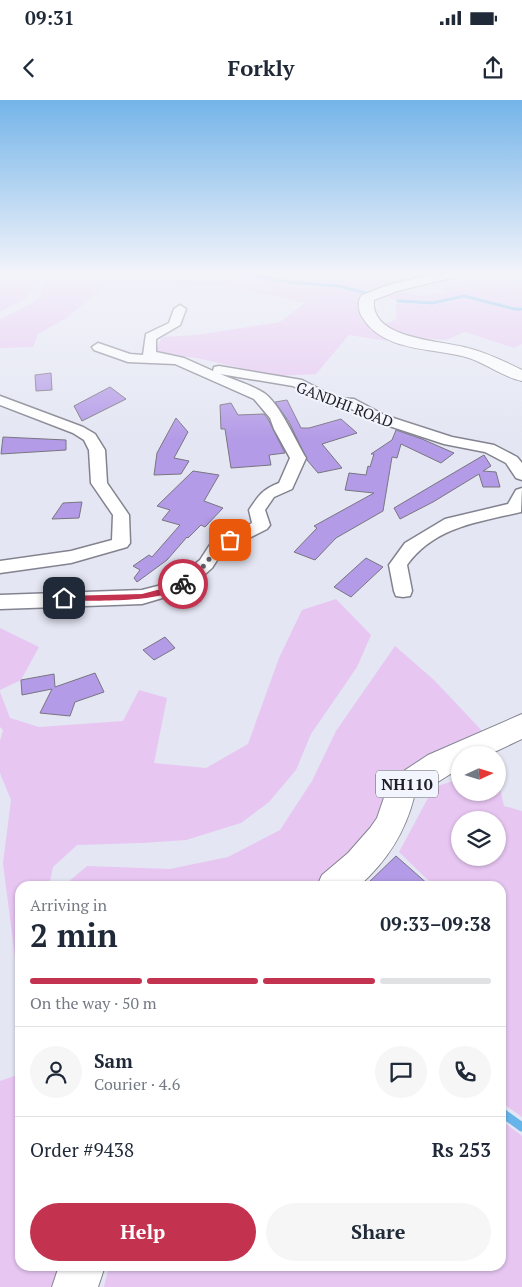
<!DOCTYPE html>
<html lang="en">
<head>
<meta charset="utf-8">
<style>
  :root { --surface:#fff; --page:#f6f6f7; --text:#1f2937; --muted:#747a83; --line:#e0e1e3; --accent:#c3334f }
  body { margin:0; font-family:"PT Serif",serif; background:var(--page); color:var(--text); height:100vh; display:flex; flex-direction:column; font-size:19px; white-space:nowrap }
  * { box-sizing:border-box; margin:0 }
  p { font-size:16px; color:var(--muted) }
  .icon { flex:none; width:28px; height:28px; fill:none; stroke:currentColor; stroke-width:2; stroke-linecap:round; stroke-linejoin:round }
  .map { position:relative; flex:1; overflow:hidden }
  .side { position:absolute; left:15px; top:781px; width:491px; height:390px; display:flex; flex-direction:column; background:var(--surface); border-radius:15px; box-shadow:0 1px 4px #0004 }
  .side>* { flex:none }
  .needle { width:32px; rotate:86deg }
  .fabs { position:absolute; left:451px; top:646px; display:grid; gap:10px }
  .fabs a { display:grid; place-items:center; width:55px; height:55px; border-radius:50%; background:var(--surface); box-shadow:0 1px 4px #0004; font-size:25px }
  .pin { position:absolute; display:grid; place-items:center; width:42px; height:42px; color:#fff; margin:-21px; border-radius:10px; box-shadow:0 2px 8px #0006 }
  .courier { position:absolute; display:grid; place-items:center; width:50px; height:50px; margin:-25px; border:4px solid #c3334f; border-radius:50%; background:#fff; color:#222; box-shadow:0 1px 6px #0007 }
  .overview em { font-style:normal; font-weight:700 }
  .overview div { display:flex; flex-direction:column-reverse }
  .overview { display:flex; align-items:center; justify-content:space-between; height:85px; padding:0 15px }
  h1 { font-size:32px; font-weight:700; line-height:38px }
  .bar { display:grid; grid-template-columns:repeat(4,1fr); gap:8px 5px; align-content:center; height:60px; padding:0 15px }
  .bar i { height:6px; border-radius:4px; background:var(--line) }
  .bar .on { background:var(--accent) }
  .bar p { grid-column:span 4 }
  .line { display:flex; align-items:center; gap:12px; padding:0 15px; border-top:1px solid var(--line) }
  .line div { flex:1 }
  .round { display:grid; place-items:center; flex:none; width:52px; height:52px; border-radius:26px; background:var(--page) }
  .button { display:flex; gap:10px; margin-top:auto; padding:10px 15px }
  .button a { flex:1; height:58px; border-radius:30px; background:var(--accent); color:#fff; font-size:20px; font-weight:700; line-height:58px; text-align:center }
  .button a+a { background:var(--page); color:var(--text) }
  .status { display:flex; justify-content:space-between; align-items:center; height:35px; padding:0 25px; background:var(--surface); direction:ltr }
  .status svg { height:14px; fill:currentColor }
  header { display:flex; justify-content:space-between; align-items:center; height:65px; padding:0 15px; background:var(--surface); font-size:22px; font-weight:700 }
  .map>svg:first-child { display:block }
  .green { fill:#e7c6f2; fill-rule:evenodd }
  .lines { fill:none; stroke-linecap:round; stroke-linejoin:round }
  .stream-far1 { stroke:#67b4eb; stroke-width:3 }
  .stream { stroke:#67b4eb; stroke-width:9 }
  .building { fill:#b49be7; stroke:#787580 }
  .street-casing { stroke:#82838f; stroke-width:3 }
  .highway-casing { stroke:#82838f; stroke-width:2 }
  .street { fill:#fff; fill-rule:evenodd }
  .highway { fill:#fff; fill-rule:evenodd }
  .route { fill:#c3334f }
  .done { stroke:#65656d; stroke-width:5; stroke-dasharray:0 9 }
  .labels { text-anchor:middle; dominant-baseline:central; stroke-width:4; stroke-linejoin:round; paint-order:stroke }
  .far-street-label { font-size:15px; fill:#202025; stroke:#f2f4fe }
  .shield { fill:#f2f4fe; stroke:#5f6066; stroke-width:1 }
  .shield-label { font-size:16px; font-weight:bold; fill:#202025 }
</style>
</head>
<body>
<div class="status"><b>09:31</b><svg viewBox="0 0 49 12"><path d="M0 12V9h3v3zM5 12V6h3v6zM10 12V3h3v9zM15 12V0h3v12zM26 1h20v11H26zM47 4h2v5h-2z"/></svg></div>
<header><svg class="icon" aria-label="back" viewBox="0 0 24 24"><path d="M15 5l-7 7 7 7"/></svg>Forkly<svg class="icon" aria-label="share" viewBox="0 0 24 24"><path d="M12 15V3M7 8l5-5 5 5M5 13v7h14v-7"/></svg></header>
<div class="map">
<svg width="522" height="1187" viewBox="0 0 522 1187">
  <rect width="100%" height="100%" fill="#e4e6f3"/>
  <!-- green -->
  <path class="green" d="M0 173H39L26 198 0 212Z
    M50 173H437L384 188 362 209C370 236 382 235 406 244L349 235 316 274 277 276 197 258 154 253 162 237 196 235 280 222 305 203 219 185 180 188 176 180 168 177 147 181 113 179 65 219 38 234 33 247 0 248V219L33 203 39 196Z
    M492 178 522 183V207H514L464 195 430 202 395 200 383 196 405 192 419 196 447 193 441 189Z
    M464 198 522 210V244L514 248 465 232 446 240 411 237 389 228 385 223 396 220V203L434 205Z
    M336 499 371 535 357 567 311 634 296 670 269 702 241 723 186 740 142 743 77 745 53 767 49 786H20V897L3 763 11 700 0 673V641L3 630 0 627V592L10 618 39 627 123 621 139 590 167 598 154 663 206 668 248 644 279 558 302 510Z
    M0 528 39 547 21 580 0 590Z
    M395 546 434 580 486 635 395 686 366 750 326 786H67V783L87 766 170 769 228 757 280 730 312 681 336 631Z
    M460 679V692H498V680L504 706 522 711V1017L501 1002V786H426L430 782 399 752 434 687ZM460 720H498V758H460Z
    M20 974V1166H70L63 1187H0V981Z
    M501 1020 522 1036V1187H104L109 1166H501Z"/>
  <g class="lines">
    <!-- stream-far1 -->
    <path class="stream-far1" d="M183 173 253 175 288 182 339 186 366 193
      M398 201 433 203 464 196 515 209H522"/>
    <!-- stream -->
    <path class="stream" d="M501 1012 522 1027"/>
  </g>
  <!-- building -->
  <path class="building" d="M51 273 52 290 36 291 35 275Z
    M110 287 126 299 82 321 74 306Z
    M287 300 301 328H309L341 319 357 333 322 344 342 368 318 373 307 360 289 322 275 302Z
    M231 303 238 315 264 314 268 319 285 353 269 355 271 365 231 368 225 329H221L220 305Z
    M176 318 188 332 174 358 189 361 181 374 154 375 157 353Z
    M396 330 422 339 454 353 441 363 401 344 397 358 392 357 383 411 336 438 315 460 294 452 317 428 314 426 374 393 345 390 349 373 366 375 368 366 370 367 374 354H371L392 340Z
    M3 337 66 340V350L1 354Z
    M484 355 491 366 483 371 496 372 500 387H483L479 374 433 402 400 419 394 408Z
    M193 371 219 375 204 401 223 408 205 427 201 425 188 438 187 437 167 460 137 482 134 478 140 470 133 466 149 455 152 457 180 425 162 420 170 410 157 406Z
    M82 402 79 418 52 419 63 403Z
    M366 458 383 467 351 497 334 487Z
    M165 537 175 548 154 560 143 550Z
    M95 573 104 592 75 602 70 616 40 613 52 589 22 595 21 580 54 574 55 587Z
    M396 756 430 786H365Z"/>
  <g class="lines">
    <defs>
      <path id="street" d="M180 205 186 209 180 225 156 239V252L184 258 213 271 214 267 219 266 302 280 337 298 354 299 384 315 452 337 494 345 517 357 522 363V380L516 378 506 363 485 352 444 344 374 321 346 306 330 305 293 286 220 274C234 280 252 285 264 293 280 304 295 340 306 358L292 389 274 397 265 410 270 425 267 429 223 451 212 468 186 491 142 504 0 509V495L142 490 173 482 200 460 211 443 252 423 249 410C259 395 262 390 279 383L290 358 274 329 270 318 254 299 175 264 128 262 94 250 92 247 98 243 130 254 143 255 146 234 169 223 174 209Z
        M0 296 83 327 95 334 105 350 107 383 129 415 130 443 127 447 71 463 0 473V461L71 451 112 440 113 415 91 383 89 350 84 340 73 333 0 305Z
        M522 388 521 412C478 422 434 427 407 465L412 491 410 496 403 497 396 496 394 491 389 465 405 443 445 419 508 404 516 390Z"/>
      <path id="highway" d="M436 173H461L459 176 398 191 374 200C370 240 442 240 468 248 487 253 504 261 522 270V281C503 277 487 264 469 258 433 247 384 253 362 217 358 210 357 201 362 195L388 185Z
        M522 614V639L488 655H460V668L414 697C405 733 387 761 359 786H317L322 775 348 753 370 728 377 718 390 680 428 655Z
        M59 1166H105L98 1187H52Z"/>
    </defs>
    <!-- street casing -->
    <use href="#street" class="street-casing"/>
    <!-- highway casing -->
    <use href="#highway" class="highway-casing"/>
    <!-- street -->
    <use href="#street" class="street"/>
    <!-- highway -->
    <use href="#highway" class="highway"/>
  </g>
  <!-- sky -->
  <linearGradient id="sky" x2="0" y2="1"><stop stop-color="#74b4e9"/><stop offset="0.51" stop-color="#f3f4fa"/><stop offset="1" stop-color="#f3f4fa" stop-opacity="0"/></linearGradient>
  <rect width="522" height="339" fill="url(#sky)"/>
  <!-- route -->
  <path class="route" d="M183 481 186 484C168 504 91 500 64 501L60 498 64 496 142 494 176 485Z"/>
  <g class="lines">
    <!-- done -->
    <path class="done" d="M183 484 206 464 217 447 230 440"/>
  </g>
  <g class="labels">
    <!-- far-street labels -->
    <g class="far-street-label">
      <text transform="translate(345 304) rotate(21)">GANDHI ROAD</text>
    </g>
    <!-- shield labels -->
    <rect class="shield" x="376" y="670.5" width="62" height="27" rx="4"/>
    <g class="shield-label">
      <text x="407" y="684">NH110</text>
    </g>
  </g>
</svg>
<div class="fabs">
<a><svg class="needle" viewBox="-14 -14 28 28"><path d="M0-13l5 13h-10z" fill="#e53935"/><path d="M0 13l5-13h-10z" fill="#747a83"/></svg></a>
<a><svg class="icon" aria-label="layers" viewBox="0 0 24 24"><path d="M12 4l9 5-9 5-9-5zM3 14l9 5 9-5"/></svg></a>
</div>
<div class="pin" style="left:230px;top:440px;background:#ea580c"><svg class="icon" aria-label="bag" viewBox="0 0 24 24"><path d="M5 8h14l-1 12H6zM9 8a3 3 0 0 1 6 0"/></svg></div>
<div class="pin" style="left:64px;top:498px;background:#1f2937"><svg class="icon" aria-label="home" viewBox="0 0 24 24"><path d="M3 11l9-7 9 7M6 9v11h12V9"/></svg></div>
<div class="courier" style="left:183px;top:484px"><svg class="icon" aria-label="bike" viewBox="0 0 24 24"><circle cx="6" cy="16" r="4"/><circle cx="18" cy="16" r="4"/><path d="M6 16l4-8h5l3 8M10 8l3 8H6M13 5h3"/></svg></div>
<section class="side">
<div class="overview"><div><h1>2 min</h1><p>Arriving in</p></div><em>09:33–09:38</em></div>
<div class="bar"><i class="on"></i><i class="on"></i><i class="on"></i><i></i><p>On the way · 50 m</p></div>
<div class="line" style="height:90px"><a class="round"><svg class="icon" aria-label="person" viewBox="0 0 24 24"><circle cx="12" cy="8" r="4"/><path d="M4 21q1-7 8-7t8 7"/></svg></a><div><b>Sam</b><p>Courier · 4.6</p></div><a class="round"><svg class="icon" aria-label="chat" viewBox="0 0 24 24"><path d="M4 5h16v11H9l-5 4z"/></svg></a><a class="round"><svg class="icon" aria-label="phone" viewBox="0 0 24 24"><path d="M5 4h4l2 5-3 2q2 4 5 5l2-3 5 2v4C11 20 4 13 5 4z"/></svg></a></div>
<div class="line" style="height:65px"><div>Order #9438</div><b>Rs 253</b></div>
<div class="button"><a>Help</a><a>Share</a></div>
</section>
</div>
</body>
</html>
